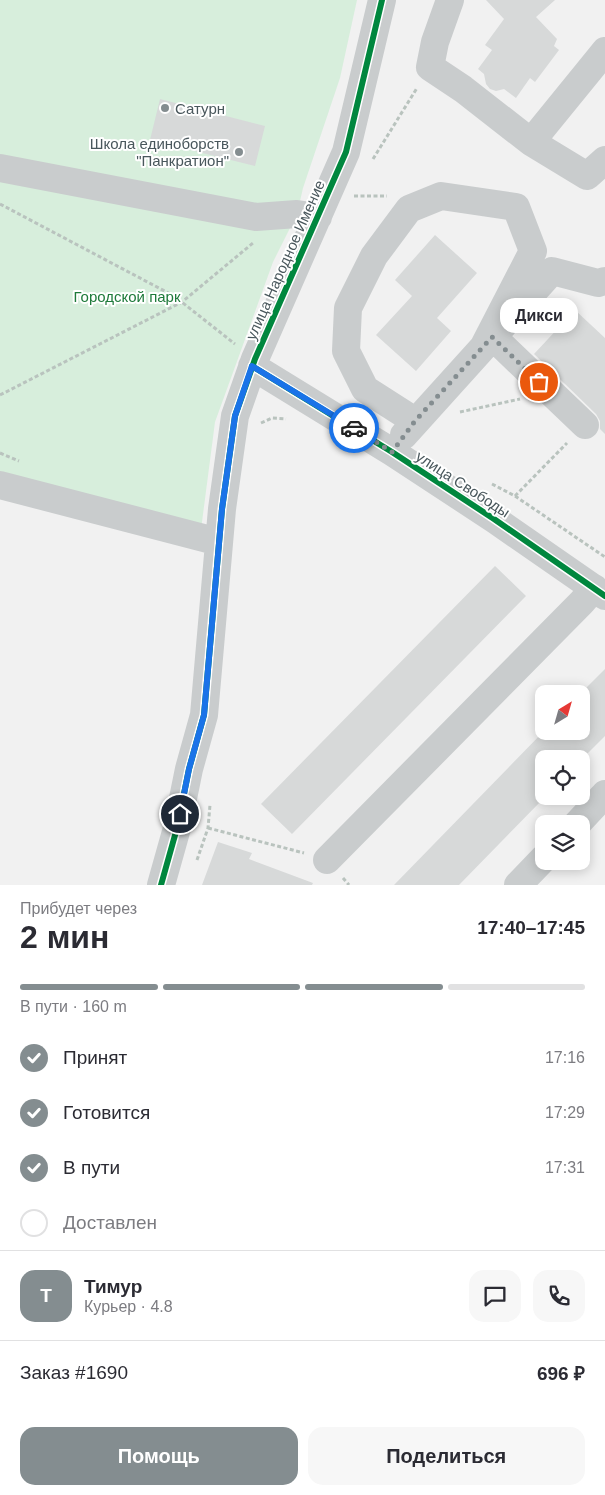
<!DOCTYPE html>
<html lang="ru">
<head>
<meta charset="utf-8">
<style>
  :root { --surface:#fff; --page:#f7f7f7; --text:#2b2b33; --muted:#7c7c81; --line:#e1e1e2; --accent:#848d90 }
  body { margin:0; font-family:Helvetica,sans-serif; background:var(--page); color:var(--text); height:100vh; display:flex; flex-direction:column; font-size:19px; white-space:nowrap }
  * { box-sizing:border-box; margin:0 }
  p { font-size:16px; color:var(--muted) }
  .icon { flex:none; width:28px; height:28px; fill:none; stroke:currentColor; stroke-width:2; stroke-linecap:round; stroke-linejoin:round }
  .map { position:relative; height:885px; overflow:hidden }
  .drawer { display:flex; flex-direction:column; background:var(--surface); flex:1 }
  .drawer>* { flex:none }
  .needle { width:32px; rotate:37deg }
  .buttons { position:absolute; left:535px; top:685px; display:grid; gap:10px }
  .buttons a { display:grid; place-items:center; width:55px; height:55px; border-radius:10px; background:var(--surface); box-shadow:0 2px 12px #0003; font-size:25px }
  .pin { position:absolute; display:grid; place-items:center; width:42px; height:42px; color:#fff; margin:-21px; border:2px solid #fff; border-radius:50%; box-shadow:0 1px 5px #0007 }
  .courier { position:absolute; display:grid; place-items:center; width:50px; height:50px; margin:-25px; border:4px solid #1a73e8; border-radius:50%; background:#fff; color:#222; box-shadow:0 1px 6px #0007 }
  .bubble { position:absolute; height:35px; border-radius:15px; background:var(--surface); box-shadow:0 2px 12px #0003; font-size:16px; font-weight:800; line-height:35px; text-align:center }
  .overview em { font-style:normal; font-weight:800 }
  .overview div { display:flex; flex-direction:column-reverse }
  .overview { display:flex; align-items:center; justify-content:space-between; height:85px; padding:0 20px }
  h1 { font-size:32px; font-weight:800; line-height:38px }
  .bar { display:grid; grid-template-columns:repeat(4,1fr); gap:8px 5px; align-content:center; height:60px; padding:0 20px }
  .bar i { height:6px; border-radius:4px; background:var(--line) }
  .bar .active { background:var(--accent) }
  .bar p { grid-column:span 4 }
  .line { display:flex; align-items:center; gap:12px; padding:0 20px; border-top:1px solid var(--line) }
  .line div { flex:1 }
  .round { display:grid; place-items:center; flex:none; width:52px; height:52px; border-radius:15px; background:var(--page) }
  ol { padding:0 20px; list-style:none }
  li { display:flex; align-items:center; gap:15px; height:55px }
  li p { margin-inline-start:auto }
  li .icon { padding:5px; border-radius:50%; background:var(--accent); color:#fff; stroke-width:4 }
  li:last-child { color:var(--muted) }
  li i { width:28px; height:28px; border:2px solid var(--line); border-radius:50% }
  .cta { display:flex; gap:10px; margin-top:auto; padding:10px 20px }
  .cta a { flex:1; height:58px; border-radius:15px; background:var(--accent); color:#fff; font-size:20px; font-weight:800; line-height:58px; text-align:center }
  .cta a+a { background:var(--page); color:var(--text) }
  .map>svg:first-child { display:block }
  .green { fill:#d7eedc }
  .building { fill:#d7d9d9 }
  .lines { fill:none; stroke-linecap:round; stroke-linejoin:round }
  .path { stroke:#b9c3be; stroke-width:3; stroke-dasharray:4 2.5; stroke-linecap:butt }
  .minor { stroke:#c9cccd; stroke-width:28 }
  .cycleway-casing { stroke:#fff; stroke-width:9 }
  .cycleway { stroke:#00873e; stroke-width:6 }
  .done { stroke:#848d90; stroke-width:5; stroke-dasharray:0 9 }
  .route { stroke:#1a73e8; stroke-width:6 }
  .poi-dot { fill:#848d90; stroke:#fff; stroke-width:2 }
  .labels { text-anchor:middle; dominant-baseline:central; stroke-width:4; stroke-linejoin:round; paint-order:stroke }
  .poi-label { font-size:15px; fill:#49575c; stroke:#fff; text-anchor:start }
  .street-label { font-size:15px; fill:#49575c; stroke:#fff }
  .park-label { font-size:15px; fill:#1e7a3a; stroke:#fff }
</style>
</head>
<body>
<div class="map">
<svg width="605" height="885" viewBox="0 0 605 885">
  <rect width="100%" height="100%" fill="#f1f1f1"/>
  <!-- green -->
  <path class="green" d="M0 0H357L340 78 303 188 297 214 273 262 215 422 199 545 0 495Z"/>
  <!-- building -->
  <path class="building" d="M486 0H555L536 17 557 39 554 46 559 50 535 82 530 78 516 98 504 89 496 91 490 89 486 84 484 74 478 69 492 50 485 45 504 19Z
    M160 99 265 126 255 166 150 140Z
    M435 235 477 273 437 318 451 331 416 371 376 335 412 296 395 280Z
    M575 310 605 338V434L600 429V421L596 414 534 354Z
    M495 566 526 596 292 834 261 804Z
    M605 669V736L581 760V759H544V798L459 885H394L544 731H581V693Z
    M218 842 252 853 249 859 313 883 312 885H202Z"/>
  <g class="lines">
    <!-- path -->
    <path class="path" d="M373 159 417 88
      M354 196H387
      M0 204 174 296 235 344
      M0 395 182 302 253 243
      M460 412 520 399
      M261 423 272 418 286 419
      M0 453 19 461
      M492 484 515 496 605 557
      M515 496 567 443
      M208 828 304 853
      M197 860 208 828 210 805
      M343 878 349 885"/>
    <!-- minor -->
    <path class="minor" d="M450 0 435 42 430 67 463 89 531 142 605 51
      M531 142 587 176 605 160
      M0 168 256 217 297 214 318 217
      M493 337 585 425
      M252 366 392 452 494 519 605 596
      M415 421 365 389 346 351 348 308 374 256 409 209 441 196 516 207 533 251 484 346
      M404 435 552 271 598 283 605 281
      M0 485 219 542
      M577 824 605 794
      M327 860 582 602 594 588
      M161 885 177 828 189 769 204 715 222 509 235 416 255 359 346 152 382 0
      M518 885 544 858"/>
    <defs>
      <path id="cycleway" d="M252 366 392 452 494 519 605 596
        M161 885 177 828 189 769 204 715 222 509 235 416 255 359 346 152 382 0"/>
    </defs>
    <!-- cycleway casing -->
    <use href="#cycleway" class="cycleway-casing"/>
    <!-- cycleway -->
    <use href="#cycleway" class="cycleway"/>
  </g>
  <g class="lines">
    <!-- done -->
    <path class="done" d="M354 428 392 452 415 421 492 337 539 382"/>
    <!-- route -->
    <path class="route" d="M180 814 189 769 204 715 222 509 235 416 252 366 354 428"/>
  </g>
  <!-- markers -->
  <g class="poi-dot">
    <circle cx="165" cy="108" r="5"/>
    <circle cx="239" cy="152" r="5"/>
  </g>
  <g class="labels">
    <!-- poi labels -->
    <g class="poi-label">
      <text x="175" y="108">Сатурн</text>
      <text x="229" y="143" text-anchor="end">Школа единоборств<tspan x="229" dy="17">"Панкратион"</tspan></text>
    </g>
    <!-- street labels -->
    <g class="street-label">
      <text transform="translate(285 260) rotate(-66)">улица Народное Имение</text>
      <text transform="translate(463 484) rotate(33)">улица Свободы</text>
    </g>
    <!-- park labels -->
    <g class="park-label">
      <text x="127" y="296">Городской парк</text>
    </g>
  </g>
</svg>
<div class="buttons">
<a><svg class="needle" viewBox="-14 -14 28 28"><path d="M0-13l5 13h-10z" fill="#e53935"/><path d="M0 13l5-13h-10z" fill="#7c7c81"/></svg></a>
<a><svg class="icon" aria-label="locate" viewBox="0 0 24 24"><circle cx="12" cy="12" r="6"/><path d="M12 2v4M12 18v4M2 12h4M18 12h4"/></svg></a>
<a><svg class="icon" aria-label="layers" viewBox="0 0 24 24"><path d="M12 4l9 5-9 5-9-5zM3 14l9 5 9-5"/></svg></a>
</div>
<div class="pin" style="left:539px;top:382px;background:#ea580c"><svg class="icon" aria-label="bag" viewBox="0 0 24 24"><path d="M5 8h14l-1 12H6zM9 8a3 3 0 0 1 6 0"/></svg></div>
<div class="pin" style="left:180px;top:814px;background:#1f2937"><svg class="icon" aria-label="home" viewBox="0 0 24 24"><path d="M3 11l9-7 9 7M6 9v11h12V9"/></svg></div>
<div class="courier" style="left:354px;top:428px"><svg class="icon" aria-label="car" viewBox="0 0 24 24"><path d="M5 17H2v-5l4-1 3-4h7l3 4 3 1v5h-3M9 17h6M6 11h13"/><circle cx="7" cy="17" r="2"/><circle cx="17" cy="17" r="2"/></svg></div>
<div class="bubble" style="left:500px;top:298px;width:78px">Дикси</div>
</div>
<section class="drawer">
<div class="overview"><div><h1>2 мин</h1><p>Прибудет через</p></div><em>17:40–17:45</em></div>
<div class="bar"><i class="active"></i><i class="active"></i><i class="active"></i><i></i><p>В пути · 160 m</p></div>
<ol>
<li><svg class="icon" aria-label="check" viewBox="0 0 24 24"><path d="M5 12l5 5 9-10"/></svg>Принят<p>17:16</p></li>
<li><svg class="icon" aria-label="check" viewBox="0 0 24 24"><path d="M5 12l5 5 9-10"/></svg>Готовится<p>17:29</p></li>
<li><svg class="icon" aria-label="check" viewBox="0 0 24 24"><path d="M5 12l5 5 9-10"/></svg>В пути<p>17:31</p></li>
<li><i></i>Доставлен</li>
</ol>
<div class="line" style="height:90px"><b class="round" style="background:var(--accent);color:#fff">Т</b><div><b>Тимур</b><p>Курьер · 4.8</p></div><a class="round"><svg class="icon" aria-label="chat" viewBox="0 0 24 24"><path d="M4 5h16v11H9l-5 4z"/></svg></a><a class="round"><svg class="icon" aria-label="phone" viewBox="0 0 24 24"><path d="M5 4h4l2 5-3 2q2 4 5 5l2-3 5 2v4C11 20 4 13 5 4z"/></svg></a></div>
<div class="line" style="height:65px"><div>Заказ #1690</div><b>696 ₽</b></div>
<div class="cta"><a>Помощь</a><a>Поделиться</a></div>
</section>
</body>
</html>
